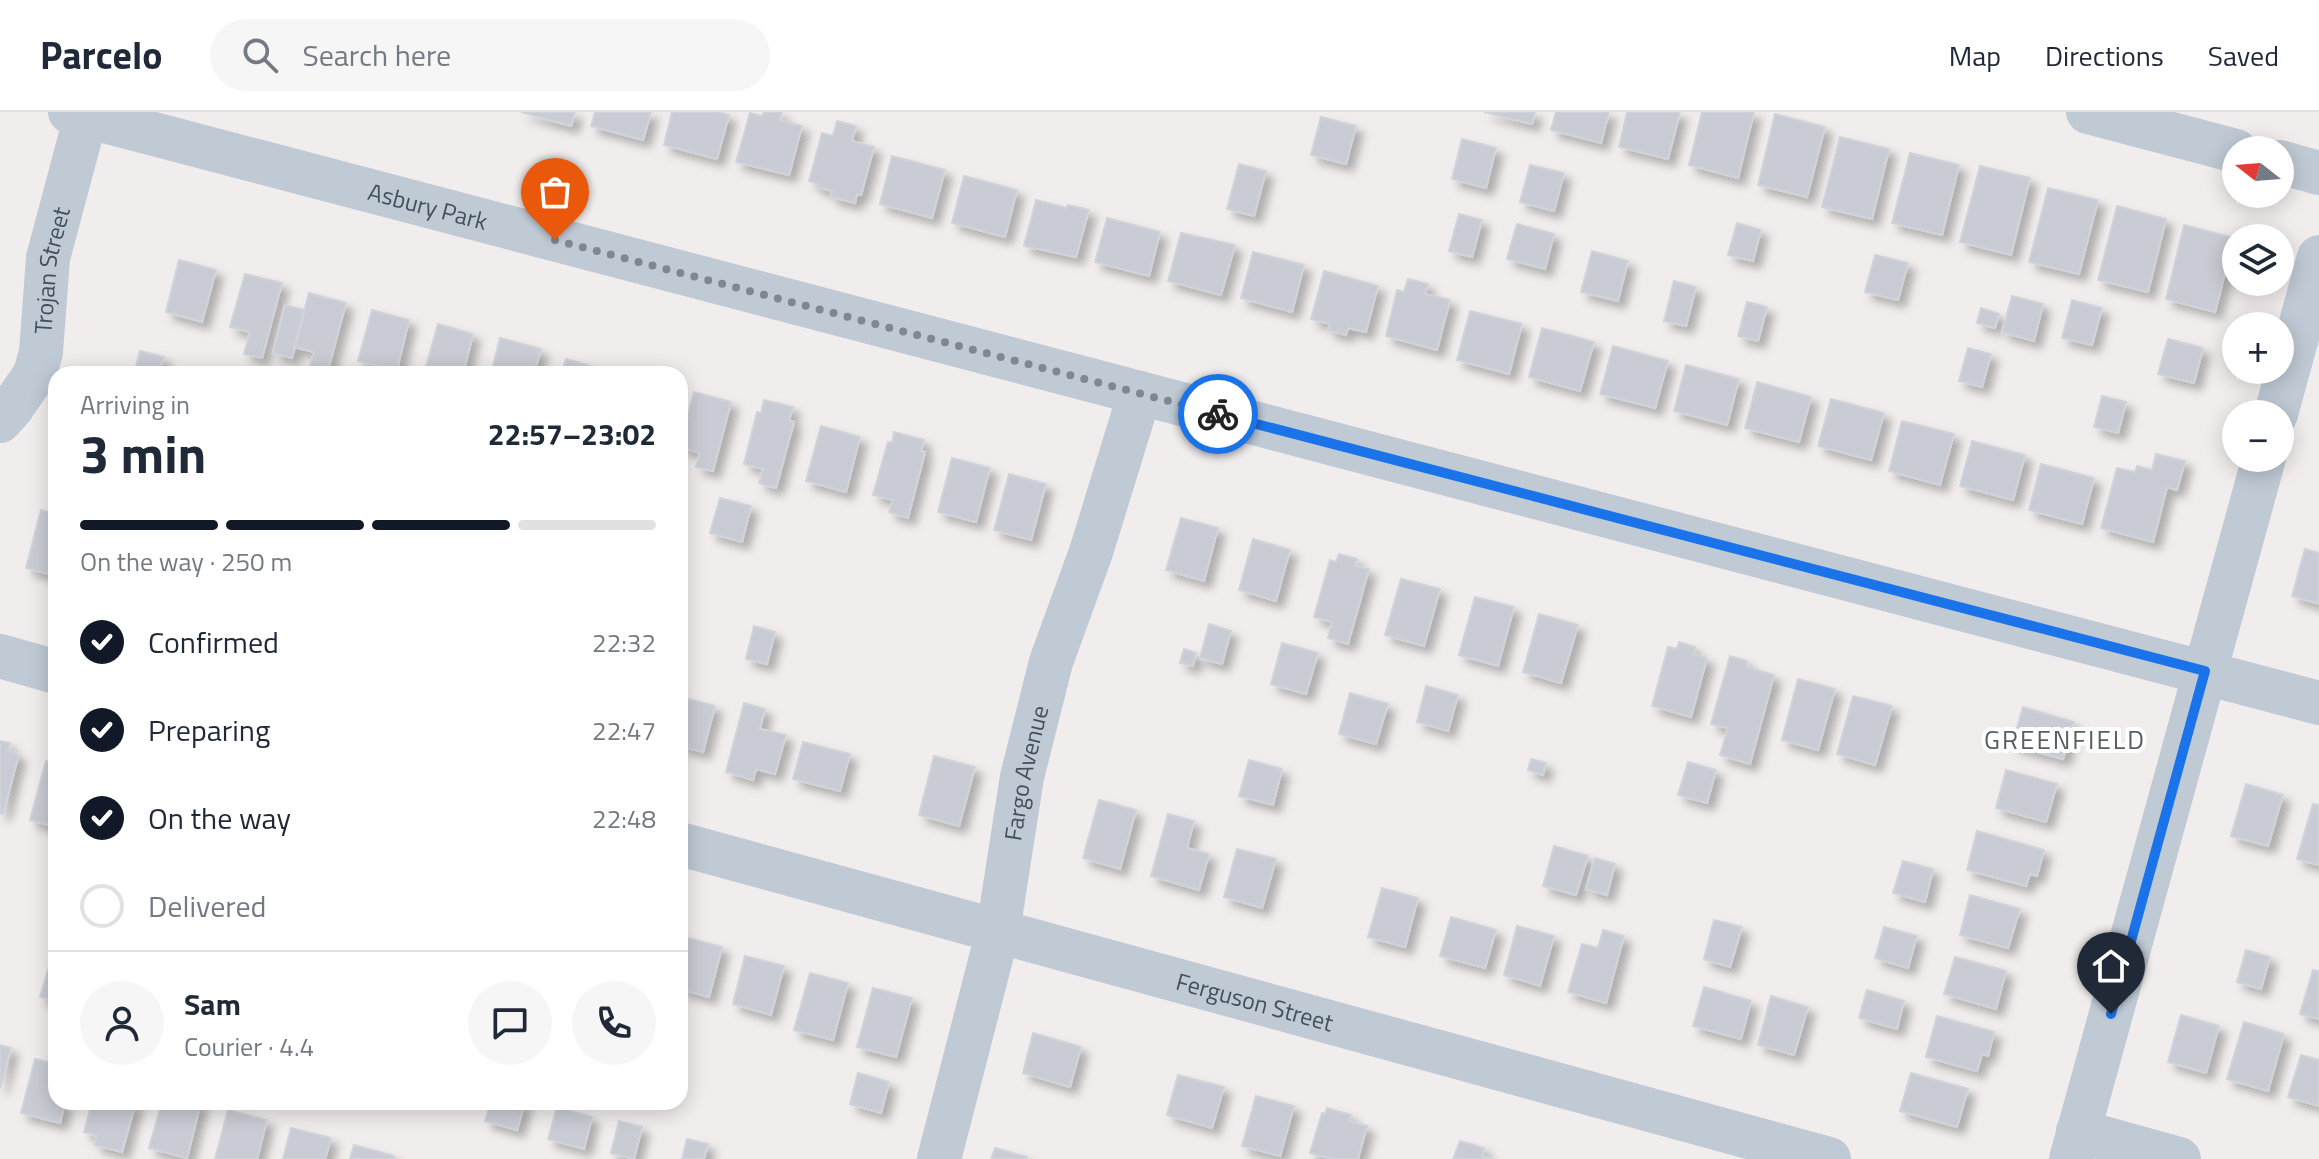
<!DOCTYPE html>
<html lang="en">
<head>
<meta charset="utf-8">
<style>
  :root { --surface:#fff; --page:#f6f6f7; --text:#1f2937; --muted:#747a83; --line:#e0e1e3; --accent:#111827 }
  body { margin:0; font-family:"Titillium Web",sans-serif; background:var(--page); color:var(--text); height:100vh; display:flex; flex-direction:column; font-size:30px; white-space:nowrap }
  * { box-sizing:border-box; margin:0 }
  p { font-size:26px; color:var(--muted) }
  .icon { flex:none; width:44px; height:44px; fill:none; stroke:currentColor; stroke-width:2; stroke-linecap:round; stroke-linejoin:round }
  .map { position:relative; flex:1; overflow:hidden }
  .side { position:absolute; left:48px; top:254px; width:640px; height:744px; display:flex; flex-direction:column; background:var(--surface); border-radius:24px; box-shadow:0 4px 20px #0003 }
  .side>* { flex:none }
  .needle { width:52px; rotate:287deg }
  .buttons { position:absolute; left:2222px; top:24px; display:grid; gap:16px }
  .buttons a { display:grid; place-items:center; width:72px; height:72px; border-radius:50%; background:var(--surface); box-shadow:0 4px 20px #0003; font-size:40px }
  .pin { position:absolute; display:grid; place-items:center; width:68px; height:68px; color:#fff; margin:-82px -34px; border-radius:50% 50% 50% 0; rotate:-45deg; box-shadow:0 0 8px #0007 }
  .pin .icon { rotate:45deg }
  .courier { position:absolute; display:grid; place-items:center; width:80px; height:80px; margin:-40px; border:6px solid #1a73e8; border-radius:50%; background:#fff; color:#222; box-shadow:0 2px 10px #0007 }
  .head em { font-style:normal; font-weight:700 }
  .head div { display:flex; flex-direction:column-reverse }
  .head { display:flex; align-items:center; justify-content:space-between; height:136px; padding:0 32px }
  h1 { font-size:52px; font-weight:700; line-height:60px }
  .bar { display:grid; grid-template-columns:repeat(4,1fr); gap:12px 8px; align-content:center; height:96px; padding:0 32px }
  .bar i { height:10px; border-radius:6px; background:var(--line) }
  .bar .active { background:var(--accent) }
  .bar p { grid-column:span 4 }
  .line { display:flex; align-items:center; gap:20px; padding:0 32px; border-top:2px solid var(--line) }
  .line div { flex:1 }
  .round { display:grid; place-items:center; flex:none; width:84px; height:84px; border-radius:42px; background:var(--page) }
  ol { padding:0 32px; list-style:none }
  li { display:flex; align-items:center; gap:24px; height:88px }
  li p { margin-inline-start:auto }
  li .icon { padding:8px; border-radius:50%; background:var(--accent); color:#fff; stroke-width:4 }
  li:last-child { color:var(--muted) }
  li i { width:44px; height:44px; border:4px solid var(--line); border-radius:50% }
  header { display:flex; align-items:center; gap:48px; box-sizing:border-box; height:112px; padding:0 40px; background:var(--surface); border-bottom:2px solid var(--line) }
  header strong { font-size:38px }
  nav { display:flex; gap:44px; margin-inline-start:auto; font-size:28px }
  .search { width:560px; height:72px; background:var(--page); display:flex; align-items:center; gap:20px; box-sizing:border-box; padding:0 28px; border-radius:44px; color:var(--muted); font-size:30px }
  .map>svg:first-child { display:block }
  .building { fill:#c9ccd4; stroke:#d1d3da; stroke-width:2; filter:url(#shadow) }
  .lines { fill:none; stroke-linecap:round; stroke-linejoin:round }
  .minor { stroke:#bfcad5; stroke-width:44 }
  .done { stroke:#80888f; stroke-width:8; stroke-dasharray:0 14.4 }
  .route { stroke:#1a73e8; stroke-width:10 }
  .labels { text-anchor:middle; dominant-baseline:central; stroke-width:8; stroke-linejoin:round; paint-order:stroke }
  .street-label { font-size:24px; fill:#43515d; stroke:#fff }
  .neighbourhood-label { font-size:26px; letter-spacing:2px; fill:#595e64; stroke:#fff }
</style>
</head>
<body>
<header>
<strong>Parcelo</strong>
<div class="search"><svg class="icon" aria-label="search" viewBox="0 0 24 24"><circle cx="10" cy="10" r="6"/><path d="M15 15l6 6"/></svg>Search here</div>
<nav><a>Map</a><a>Directions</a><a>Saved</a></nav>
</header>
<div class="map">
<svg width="2319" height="1047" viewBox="0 0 2319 1047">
  <defs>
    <filter id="shadow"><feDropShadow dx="7" dy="7" stdDeviation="4" flood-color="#0004"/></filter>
  </defs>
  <rect width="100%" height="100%" fill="#f1eded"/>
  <!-- building -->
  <path class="building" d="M521 0H575L571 14Z
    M595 0H651L643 28 591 14Z
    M672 0H718L729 3 717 47 664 33Z
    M764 0H782L779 8 802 14 789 63 736 50 750 1 762 4Z
    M1484 0H1535L1532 12Z
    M1556 0H1609L1601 31 1551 18Z
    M1627 0H1680L1668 47 1619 35Z
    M1702 0H1754L1738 66 1689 53Z
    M1775 2 1825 15 1807 85 1758 73Z
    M1321 5 1356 14 1346 52 1311 43Z
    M837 9 856 14 852 29 874 35 861 83 857 82 855 91 831 85 832 79 817 75 818 72 809 69 822 21 833 24Z
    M1840 25 1889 37 1872 107 1822 95Z
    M1462 27 1496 36 1486 76 1452 67Z
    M1910 41 1959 53 1942 123 1892 111Z
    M892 44 945 58 932 106 880 92Z
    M1239 52 1266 59 1254 104 1227 97Z
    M1530 53 1564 61 1554 99 1520 90Z
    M1980 54 2030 66 2011 143 1960 130Z
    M964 64 1017 78 1005 125 952 111Z
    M2048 76 2098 88 2079 162 2029 150Z
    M1036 88 1067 96 1068 93 1089 98 1076 145 1024 134Z
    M2117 94 2166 107 2148 180 2098 168Z
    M1459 102 1482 108 1472 145 1449 139Z
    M1107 106 1160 120 1149 164 1095 150Z
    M1737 111 1761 118 1753 149 1728 143Z
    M1517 112 1554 122 1545 157 1507 147Z
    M2184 113 2234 126 2215 200 2166 187Z
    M1181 121 1235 133 1221 183 1168 169Z
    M1592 139 1628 149 1618 189 1581 180Z
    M1253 140 1304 153 1292 200 1241 186Z
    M1875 143 1908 151 1898 188 1865 180Z
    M179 148 216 158 202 210 166 200Z
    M1324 159 1378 174 1366 220 1348 216 1346 223 1328 218 1330 212 1311 207Z
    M245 162 282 171 262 246 244 242 250 220 230 215Z
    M1408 167 1428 172 1425 182 1450 188 1437 238 1386 224 1397 178 1404 180Z
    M1674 169 1696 175 1686 214 1664 209Z
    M309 181 346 191 328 258 310 254 314 240 294 235Z
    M2012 184 2043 192 2034 229 2002 220Z
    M2072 188 2102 196 2092 233 2062 226Z
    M1747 190 1767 195 1758 229 1738 224Z
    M285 193 305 198 292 246 273 241Z
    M1981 196 1999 202 1995 216 1977 211Z
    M372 198 409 208 396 262H377L379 254 358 249Z
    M1470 199 1522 212 1509 262 1457 248Z
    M438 212 473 222 463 262H424Z
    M1542 216 1594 230 1580 279 1529 265Z
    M500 226 541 237 534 262H491Z
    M2168 227 2203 236 2194 271 2158 262Z
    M1613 234 1668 249 1655 296 1600 282Z
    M1968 236 1991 242 1982 275 1959 269Z
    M140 239 164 245 159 262H134Z
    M566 247 602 257 601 262H561Z
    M1686 253 1739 267 1727 313 1674 299Z
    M1757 270 1811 285 1799 330 1745 316Z
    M694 280 731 290 713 359 696 355 700 341 680 335Z
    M2102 284 2126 290 2118 321 2094 315Z
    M1831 287 1884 301 1871 348 1818 334Z
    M764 288 793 295 789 308 794 310 776 376 759 371 763 357 744 352 757 300 761 301Z
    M1902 309 1954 322 1940 373 1889 359Z
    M821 314 860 325 846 380 806 369Z
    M894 320 924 328 921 339 925 340 908 406 889 400 893 388 873 383 888 330 892 331Z
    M1972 329 2025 343 2013 388 1960 374Z
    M2156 342 2185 349 2177 378 2167 375 2153 430 2101 416 2117 356 2135 360 2137 354 2152 358Z
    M952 346 990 356 976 410 938 400Z
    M2041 352 2094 366 2082 412 2029 398Z
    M1009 362 1046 372 1031 428 994 418Z
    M720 386 751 394 742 430 710 421Z
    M41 398 56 402V464L26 456Z
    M1181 406 1218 416 1204 469 1166 458Z
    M1253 427 1290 438 1276 489 1239 478Z
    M2305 437 2319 441V492L2292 484Z
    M1339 442 1357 447 1355 454 1369 457 1348 532 1328 526 1332 510 1314 505 1330 448 1336 450Z
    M1401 467 1440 477 1424 534 1385 523Z
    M1475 485 1514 495 1498 554 1459 543Z
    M1539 502 1578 513 1561 571 1523 560Z
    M1209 512 1231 519 1222 552 1200 546Z
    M754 514 775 520 767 552 746 547Z
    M1679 530 1695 535 1693 542 1707 546 1691 605 1652 594 1668 535 1677 537Z
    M1282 531 1318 541 1306 582 1271 572Z
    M1184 537 1196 541 1193 554 1180 551Z
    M1730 544 1747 549 1746 555 1774 563 1750 652 1720 643 1728 616 1711 612Z
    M1798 567 1835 577 1818 638 1782 628Z
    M1426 574 1458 583 1448 619 1417 610Z
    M1350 581 1388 592 1376 632 1339 622Z
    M1853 584 1892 594 1875 653 1837 642Z
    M680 585 715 594 703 640 680 634Z
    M744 591 765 597 760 617 786 623 775 662 756 657 753 668 726 660Z
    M2023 595 2074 610 2063 647 2012 633Z
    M0 629 10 631 8 639 19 642 3 702 0 701Z
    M803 630 850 642 840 679 793 667Z
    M56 644V715L30 708 46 649 53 651Z
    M934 644 975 655 959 714 919 703Z
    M1531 647 1546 651 1543 663 1528 658Z
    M1249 648 1282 657 1273 693 1239 684Z
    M1688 650 1716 658 1707 691 1678 683Z
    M2006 658 2057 672 2046 710 1996 696Z
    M2246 672 2283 683 2268 734 2231 724Z
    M1099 688 1136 698 1120 757 1083 746Z
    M2313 692 2319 693V753L2297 747Z
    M1168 702 1194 709 1187 736 1209 742 1199 778 1151 764Z
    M1977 719 2044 738 2037 764 2030 762 2026 774 1967 758Z
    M1554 734 1588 744 1576 783 1543 774Z
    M1237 737 1276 747 1262 796 1224 785Z
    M1595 746 1615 752 1607 783 1586 777Z
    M1903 749 1933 757 1925 790 1893 781Z
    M1382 776 1418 786 1405 835 1368 825Z
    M1970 783 2020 797 2008 836 1960 823Z
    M1451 805 1496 818 1485 856 1440 844Z
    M1714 808 1742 815 1730 855 1704 847Z
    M1517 814 1554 824 1540 874 1504 863Z
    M1884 815 1917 824 1908 856 1875 846Z
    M1603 818 1624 824 1606 891 1568 880 1582 832 1598 836Z
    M681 824 722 835 709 885 680 877Z
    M2246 838 2270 845 2261 877 2237 870Z
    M745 844 784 854 771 903 733 892Z
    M1955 845 2006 859 1996 897 1944 882Z
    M49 855 56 857V889L40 885Z
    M2313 858 2319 859V907L2300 902Z
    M810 861 848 871 833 928 794 918Z
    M1704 875 1751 889 1741 927 1693 914Z
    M873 876 912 886 896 945 857 935Z
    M1867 878 1904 889 1897 917 1859 906Z
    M1771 884 1808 895 1794 943 1758 933Z
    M2181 903 2219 914 2206 961 2168 950Z
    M1937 904 1994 920 1988 944 1982 942 1977 959 1926 945Z
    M2244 910 2284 922 2268 979 2227 967Z
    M1033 921 1081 935 1070 975 1023 961Z
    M0 933 11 936 0 977Z
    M2301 943 2319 948V994L2288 985Z
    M35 947 56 952V990H65L60 1011 21 1001Z
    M858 961 889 970 881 1001 850 992Z
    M1911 961 1968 977 1957 1015 1900 999Z
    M1178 963 1224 975 1212 1016 1167 1003Z
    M1256 984 1294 994 1280 1044 1242 1034Z
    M92 990H136L122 1040 95 1033 97 1024 84 1020Z
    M162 990H201L187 1046 149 1036Z
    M491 990H525L517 1018 485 1009Z
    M557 995 592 1005 584 1037 548 1027Z
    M1327 996 1351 1003 1349 1009 1367 1014 1358 1047H1332L1310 1041 1322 1001 1325 1002Z
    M228 998 267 1008 257 1047H215Z
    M619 1009 642 1015 634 1047 611 1041Z
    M291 1016 331 1026 325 1047H283Z
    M687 1027 708 1032 704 1047H682Z
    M1460 1029 1484 1036 1482 1044 1493 1047H1453Z
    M354 1033 394 1044V1047H350Z
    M995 1036 1027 1045 1026 1047H991Z"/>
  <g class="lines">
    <!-- minor -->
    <g class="minor">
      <path id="s1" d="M70 0 2319 591"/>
      <path d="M2088 0 2236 39"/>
      <path d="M2280 50 2319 61"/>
      <path d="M2276 302 2319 145"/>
      <path id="s2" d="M0 309 11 297 35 262 41 240 48 146 87 0"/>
      <path d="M0 544 56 560"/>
      <path id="s3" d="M680 732 1829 1047"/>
      <path d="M2078 1019 2179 1047"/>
      <path id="s4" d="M939 1047 998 819 1022 665 1051 550 1091 440 1140 281"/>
      <path d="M2071 1047 2264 346"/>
    </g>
  </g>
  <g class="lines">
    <!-- done -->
    <path class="done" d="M555 128 1218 302"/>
    <!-- route -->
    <path class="route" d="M1218 302 2205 559 2111 902"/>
  </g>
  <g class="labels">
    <!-- street labels -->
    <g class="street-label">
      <text stroke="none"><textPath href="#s1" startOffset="370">Asbury Park</textPath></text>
      <text stroke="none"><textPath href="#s2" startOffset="164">Trojan Street</textPath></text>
      <text stroke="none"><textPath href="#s4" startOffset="396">Fargo Avenue</textPath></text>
      <text stroke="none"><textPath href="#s3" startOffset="596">Ferguson Street</textPath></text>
    </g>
    <!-- neighbourhood labels -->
    <g class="neighbourhood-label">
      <text x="2065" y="627">GREENFIELD</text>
    </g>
  </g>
</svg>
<div class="buttons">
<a><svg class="needle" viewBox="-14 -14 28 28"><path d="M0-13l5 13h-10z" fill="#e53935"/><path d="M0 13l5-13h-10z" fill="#747a83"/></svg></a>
<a><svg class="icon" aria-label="layers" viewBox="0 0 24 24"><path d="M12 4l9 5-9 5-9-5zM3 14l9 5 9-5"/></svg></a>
<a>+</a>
<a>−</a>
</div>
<div class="pin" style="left:555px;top:128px;background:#ea580c"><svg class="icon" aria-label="bag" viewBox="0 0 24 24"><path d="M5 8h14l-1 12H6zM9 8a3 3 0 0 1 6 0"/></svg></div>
<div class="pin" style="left:2111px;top:902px;background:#1f2937"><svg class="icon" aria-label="home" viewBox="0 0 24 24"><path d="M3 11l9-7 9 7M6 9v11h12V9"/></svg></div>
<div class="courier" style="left:1218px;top:302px"><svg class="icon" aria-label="bike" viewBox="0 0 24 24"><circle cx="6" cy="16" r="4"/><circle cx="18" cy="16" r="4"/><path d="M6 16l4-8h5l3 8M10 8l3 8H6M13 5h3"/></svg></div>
<section class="side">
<div class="head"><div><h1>3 min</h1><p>Arriving in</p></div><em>22:57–23:02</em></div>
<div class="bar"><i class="active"></i><i class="active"></i><i class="active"></i><i></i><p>On the way · 250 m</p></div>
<ol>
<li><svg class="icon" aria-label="check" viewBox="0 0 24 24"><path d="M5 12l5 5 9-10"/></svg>Confirmed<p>22:32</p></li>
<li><svg class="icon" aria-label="check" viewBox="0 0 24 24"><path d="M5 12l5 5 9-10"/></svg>Preparing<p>22:47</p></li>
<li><svg class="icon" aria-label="check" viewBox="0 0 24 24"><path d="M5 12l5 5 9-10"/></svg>On the way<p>22:48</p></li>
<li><i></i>Delivered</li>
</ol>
<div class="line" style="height:144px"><a class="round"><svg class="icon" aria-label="person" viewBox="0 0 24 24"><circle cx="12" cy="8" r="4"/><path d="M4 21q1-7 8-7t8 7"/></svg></a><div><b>Sam</b><p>Courier · 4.4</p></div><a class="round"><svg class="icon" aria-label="chat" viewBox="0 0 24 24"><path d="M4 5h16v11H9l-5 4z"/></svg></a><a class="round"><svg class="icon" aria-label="phone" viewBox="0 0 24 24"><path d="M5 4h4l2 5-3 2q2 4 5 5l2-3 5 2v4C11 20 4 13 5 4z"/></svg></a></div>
</section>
</div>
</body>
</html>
